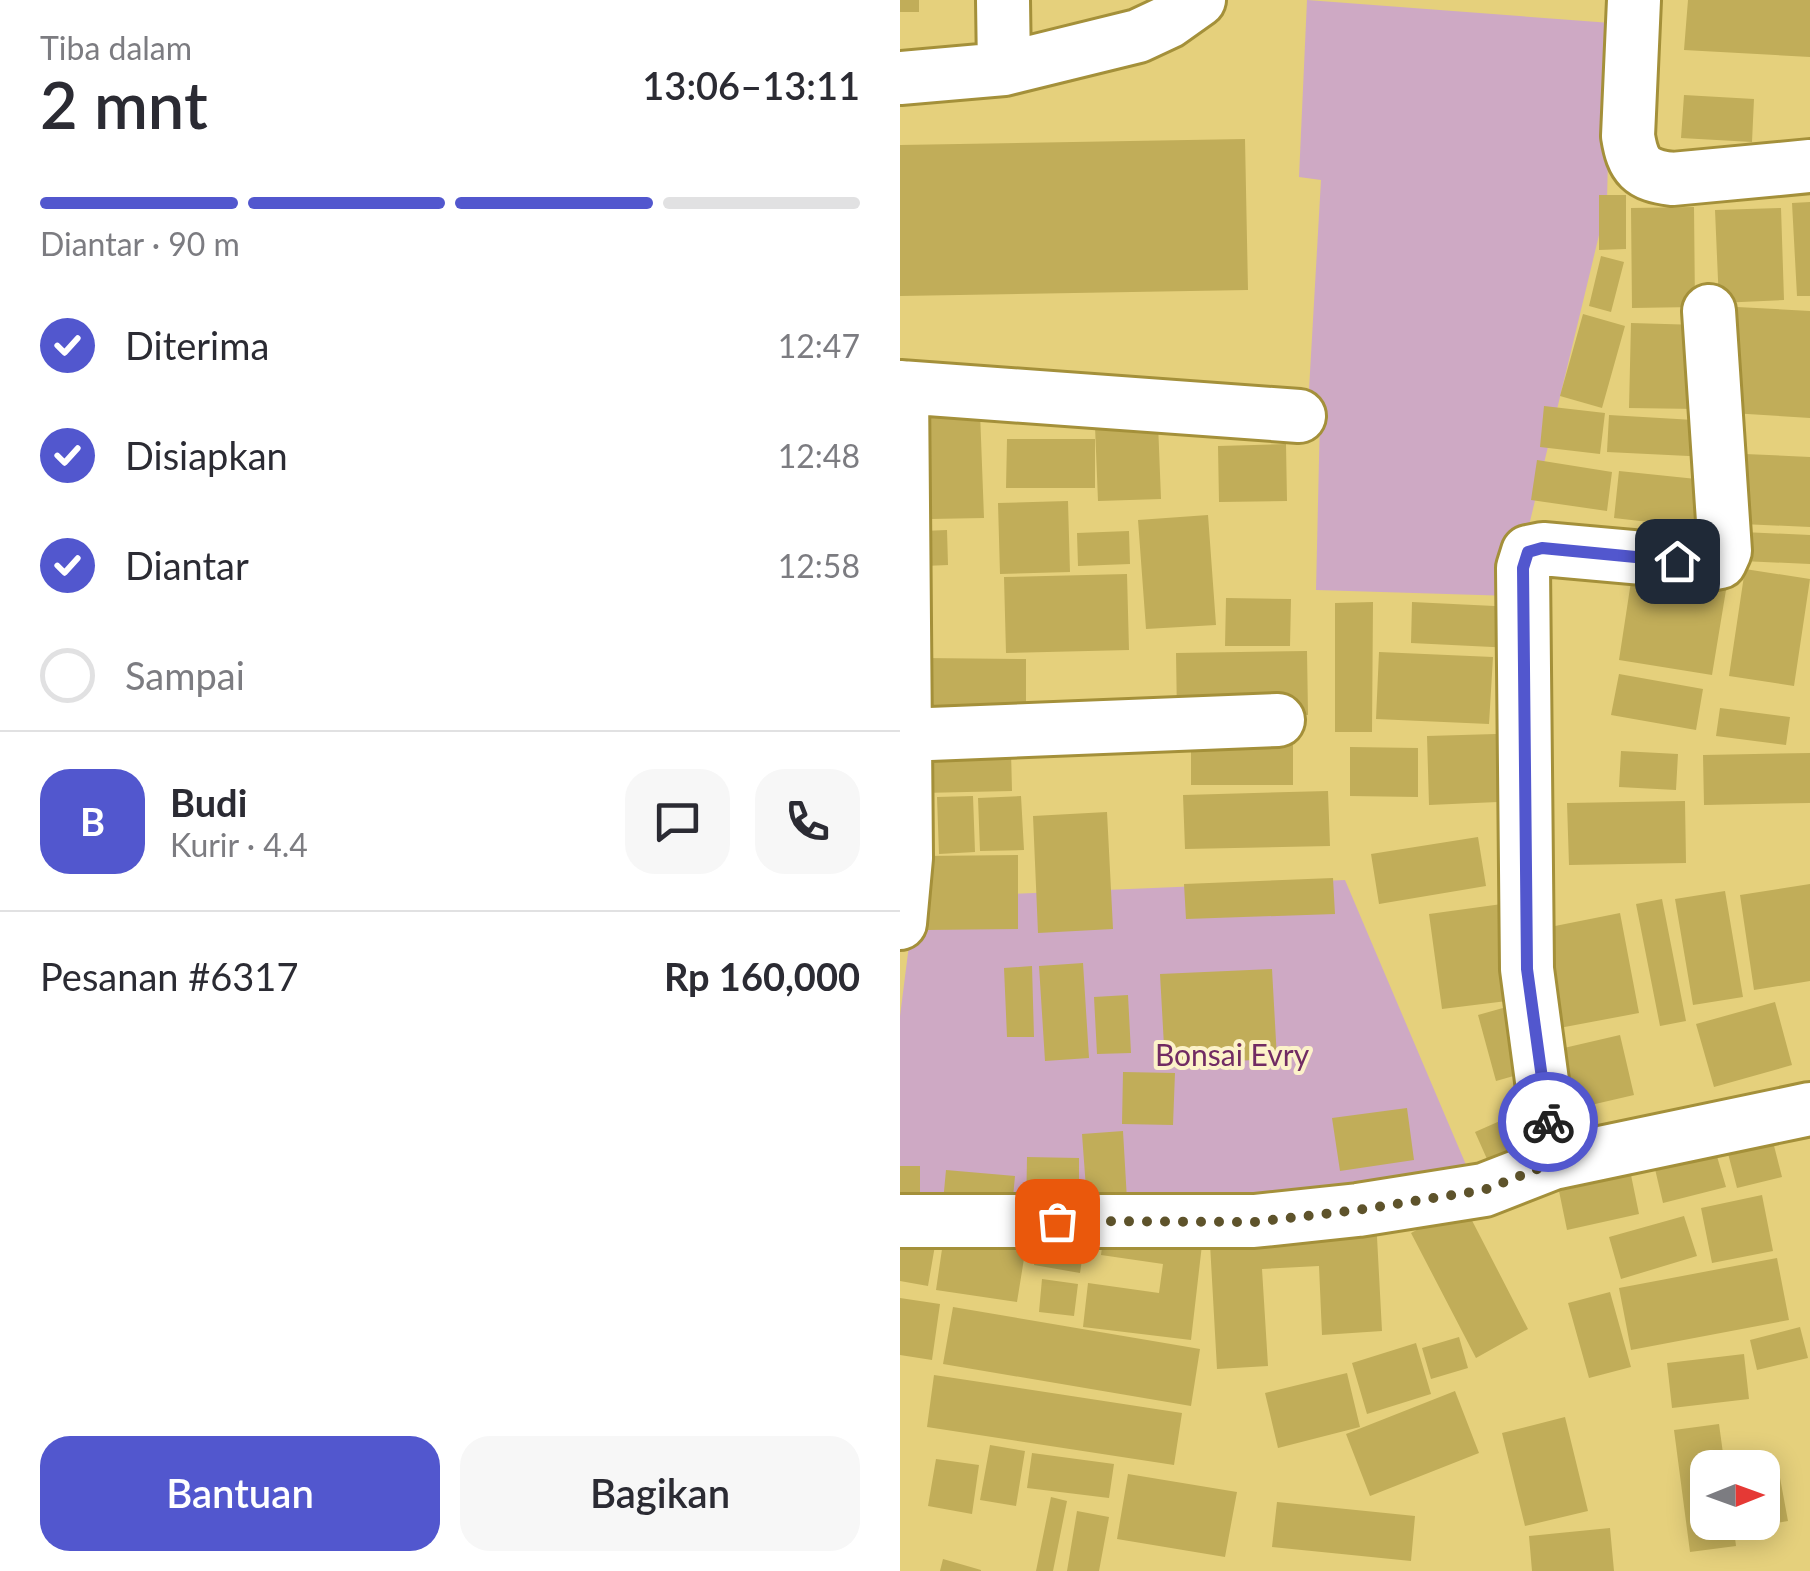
<!DOCTYPE html>
<html lang="id">
<head>
<meta charset="utf-8">
<style>
  :root { --surface:#fff; --page:#f7f7f7; --text:#2b2b33; --muted:#7c7c81; --line:#e1e1e2; --accent:#5257ce }
  body { margin:0; font-family:Lato,sans-serif; background:var(--page); color:var(--text); height:100vh; display:flex; flex-direction:column; font-size:38px; white-space:nowrap }
  * { box-sizing:border-box; margin:0 }
  p { font-size:32px; color:var(--muted) }
  .icon { flex:none; width:55px; height:55px; fill:none; stroke:currentColor; stroke-width:2; stroke-linecap:round; stroke-linejoin:round }
  .map { position:relative; flex:1; overflow:hidden }
  .side { display:flex; flex-direction:column; background:var(--surface); width:900px }
  .side>* { flex:none }
  .needle { width:65px; rotate:89deg }
  .tools { position:absolute; left:790px; top:1450px; display:grid; gap:20px }
  .tools a { display:grid; place-items:center; width:90px; height:90px; border-radius:20px; background:var(--surface); box-shadow:0 5px 25px #0003; font-size:50px }
  .pin { position:absolute; display:grid; place-items:center; width:85px; height:85px; color:#fff; margin:-42px; border-radius:20px; box-shadow:0 5px 15px #0006 }
  .courier { position:absolute; display:grid; place-items:center; width:100px; height:100px; margin:-50px; border:8px solid #5257ce; border-radius:50%; background:#fff; color:#222; box-shadow:0 2px 12px #0007 }
  .overview em { font-style:normal; font-weight:600 }
  .overview div { display:flex; flex-direction:column-reverse }
  .overview { display:flex; align-items:center; justify-content:space-between; height:170px; padding:0 40px }
  h1 { font-size:65px; font-weight:600; line-height:75px }
  .bar { display:grid; grid-template-columns:repeat(4,1fr); gap:15px 10px; align-content:center; height:120px; padding:0 40px }
  .bar i { height:12px; border-radius:8px; background:var(--line) }
  .bar .on { background:var(--accent) }
  .bar p { grid-column:span 4 }
  .line { display:flex; align-items:center; gap:25px; padding:0 40px; border-top:2px solid var(--line) }
  .line div { flex:1 }
  .round { display:grid; place-items:center; flex:none; width:105px; height:105px; border-radius:30px; background:var(--page) }
  ol { padding:0 40px; list-style:none }
  li { display:flex; align-items:center; gap:30px; height:110px }
  li p { margin-inline-start:auto }
  li .icon { padding:10px; border-radius:50%; background:var(--accent); color:#fff; stroke-width:4 }
  li:last-child { color:var(--muted) }
  li i { width:55px; height:55px; border:5px solid var(--line); border-radius:50% }
  .button { display:flex; gap:20px; margin-top:auto; padding:20px 40px }
  .button a { flex:1; height:115px; border-radius:30px; background:var(--accent); color:#fff; font-size:40px; font-weight:600; line-height:115px; text-align:center }
  .button a+a { background:var(--page); color:var(--text) }
  main { display:flex; flex:1; min-height:0 }
  .map>svg:first-child { display:block }
  .green { fill:#cea9c4 }
  .building { fill:#c1ad59 }
  .lines { fill:none; stroke-linecap:round; stroke-linejoin:round }
  .minor-casing { stroke:#a4903a; stroke-width:58 }
  .minor { stroke:#fff; stroke-width:52 }
  .done { stroke:#5e532b; stroke-width:10; stroke-dasharray:0 18 }
  .route { stroke:#5257ce; stroke-width:12 }
  .labels { text-anchor:middle; dominant-baseline:central; stroke-width:8; stroke-linejoin:round; paint-order:stroke }
  .park-label { font-size:30px; fill:#712b63; stroke:#fcf2c9 }
</style>
</head>
<body>
<main>
<section class="side">
<div class="overview"><div><h1>2 mnt</h1><p>Tiba dalam</p></div><em>13:06–13:11</em></div>
<div class="bar"><i class="on"></i><i class="on"></i><i class="on"></i><i></i><p>Diantar · 90 m</p></div>
<ol>
<li><svg class="icon" aria-label="check" viewBox="0 0 24 24"><path d="M5 12l5 5 9-10"/></svg>Diterima<p>12:47</p></li>
<li><svg class="icon" aria-label="check" viewBox="0 0 24 24"><path d="M5 12l5 5 9-10"/></svg>Disiapkan<p>12:48</p></li>
<li><svg class="icon" aria-label="check" viewBox="0 0 24 24"><path d="M5 12l5 5 9-10"/></svg>Diantar<p>12:58</p></li>
<li><i></i>Sampai</li>
</ol>
<div class="line" style="height:180px"><b class="round" style="background:var(--accent);color:#fff">B</b><div><b>Budi</b><p>Kurir · 4.4</p></div><a class="round"><svg class="icon" aria-label="chat" viewBox="0 0 24 24"><path d="M4 5h16v11H9l-5 4z"/></svg></a><a class="round"><svg class="icon" aria-label="phone" viewBox="0 0 24 24"><path d="M5 4h4l2 5-3 2q2 4 5 5l2-3 5 2v4C11 20 4 13 5 4z"/></svg></a></div>
<div class="line" style="height:130px"><div>Pesanan #6317</div><b>Rp 160,000</b></div>
<div class="button"><a>Bantuan</a><a>Bagikan</a></div>
</section>
<div class="map">
<svg width="910" height="1571" viewBox="0 0 910 1571">
  <rect width="100%" height="100%" fill="#e5d07c"/>
  <!-- green -->
  <path class="green" d="M407 0 711 23 707 202 612 596 416 590 420 416 409 390 421 180 399 177Z
    M445 880 578 1193 0 1218V1016L15 898Z"/>
  <!-- building -->
  <path class="building" d="M0 0H19V12H0Z
    M788 0H910V57L784 50Z
    M784 95 854 99 852 142 781 138Z
    M345 139 348 290 0 296V145Z
    M699 195H726V249L699 250Z
    M910 202V296H897L892 203Z
    M794 207 795 307 732 308 731 208Z
    M881 208 884 300 819 303 815 210Z
    M701 256 724 262 711 312 689 306Z
    M837 307 910 311V418L831 413Z
    M683 314 725 326 702 408 660 396Z
    M731 323 799 325 797 409 729 408Z
    M644 406 705 413 700 454 640 447Z
    M80 412 84 518 30 519 26 415Z
    M709 415 811 421 809 457 707 452Z
    M258 423 261 499 198 501 195 426Z
    M107 439H195V488H106Z
    M386 444 387 501 319 502 318 446Z
    M845 454 910 457V527L842 524Z
    M637 460 712 472 707 511 631 500Z
    M719 471 806 480 800 528 714 518Z
    M168 501 170 572 100 574 98 503Z
    M308 515 316 625 246 629 238 520Z
    M47 530 48 565 24 566 23 531Z
    M229 531 230 564 178 566 177 533Z
    M843 532 910 535V564L842 561Z
    M845 569 910 579 894 686 829 676Z
    M227 574 229 650 106 653 104 577Z
    M732 575 826 590 812 675 719 660Z
    M326 598 391 599 390 646H325Z
    M473 602 472 732H435V603Z
    M512 602 615 607 613 648 511 643Z
    M407 651 408 715 277 716 276 653Z
    M479 652 593 657 589 724 476 719Z
    M24 658 126 659V709L23 707Z
    M719 674 803 689 796 730 711 715Z
    M820 708 890 717 886 745 816 736Z
    M596 734 598 802 529 805 527 736Z
    M291 735H393V785H291Z
    M450 747 518 748V797L450 796Z
    M111 751 112 791 22 793V753Z
    M721 751 778 754 776 790 719 787Z
    M910 753V803L804 805 803 755Z
    M428 791 430 846 285 849 283 795Z
    M73 796 75 852 39 854 37 797Z
    M121 796 124 850 80 851 78 798Z
    M785 801 786 863 669 865 667 803Z
    M207 812 213 929 138 933 133 816Z
    M578 837 586 886 479 904 471 854Z
    M118 855V929L25 930 24 856Z
    M433 878 435 914 286 919 284 884Z
    M910 884V981L854 990 840 895Z
    M825 891 843 997 793 1005 775 899Z
    M762 899 786 1021 760 1026 736 904Z
    M602 904 615 1000 542 1009 529 914Z
    M720 913 739 1013 654 1029 635 930Z
    M183 963 189 1058 145 1061 139 966Z
    M132 966 134 1037H107L104 968Z
    M372 969 377 1059 265 1064 260 974Z
    M228 995 231 1053 197 1054 194 997Z
    M875 1002 892 1065 814 1087 796 1024Z
    M610 1006 628 1072 596 1081 578 1015Z
    M720 1035 734 1095 665 1111 651 1051Z
    M223 1072 275 1073 273 1125 222 1124Z
    M507 1108 514 1160 440 1171 432 1118Z
    M609 1117 625 1153 591 1168 575 1132Z
    M870 1130 882 1177 837 1188 825 1142Z
    M223 1131 227 1200 187 1202 182 1134Z
    M816 1153 826 1187 763 1203 755 1169Z
    M127 1157 179 1158V1214H126Z
    M0 1166H20V1198L0 1197Z
    M46 1170 115 1176 112 1208 43 1202Z
    M731 1175 739 1214 667 1230 659 1191Z
    M862 1195 873 1251 812 1263 801 1208Z
    M564 1205 628 1329 576 1358 511 1233Z
    M784 1216 797 1256 721 1279 709 1237Z
    M476 1218 482 1331 422 1335 419 1266 362 1269 368 1366 317 1369 309 1226Z
    M46 1222 128 1234 117 1302 36 1290Z
    M205 1223 303 1236 291 1340 183 1327 188 1283 259 1293 263 1264 201 1255Z
    M141 1226 186 1233 180 1273 134 1265Z
    M38 1228 28 1286 0 1281V1247Z
    M877 1258 889 1320 731 1350 719 1288Z
    M142 1279 178 1284 174 1316 139 1312Z
    M710 1292 731 1367 689 1378 668 1303Z
    M0 1298 40 1304 32 1360 0 1355Z
    M53 1307 300 1349 291 1406 43 1364Z
    M900 1327 908 1358 857 1370 850 1340Z
    M559 1337 568 1368 531 1379 522 1348Z
    M516 1343 531 1394 467 1414 452 1363Z
    M844 1354 849 1399 772 1408 767 1363Z
    M447 1373 460 1427 378 1448 365 1393Z
    M34 1375 282 1413 274 1465 27 1427Z
    M555 1391 579 1453 470 1496 446 1434Z
    M665 1417 688 1511 625 1526 602 1433Z
    M819 1424 825 1468H808V1522H833L836 1546 790 1552 774 1430Z
    M90 1445 125 1451 116 1506 80 1500Z
    M132 1453 214 1464 209 1498 127 1488Z
    M36 1459 79 1465 72 1514 28 1506Z
    M878 1467 888 1521 846 1528 845 1522H862V1469Z
    M228 1474 337 1492 325 1557 217 1539Z
    M151 1497 167 1501 153 1571H136Z
    M377 1502 515 1516 511 1561 372 1547Z
    M177 1511 209 1517 199 1571H167Z
    M710 1528 714 1571H632L629 1536Z
    M43 1559 81 1570V1571H40Z"/>
  <g class="lines">
    <defs>
      <path id="minor" d="M103 0 104 69
        M734 0 728 136C733 167 741 175 772 179L910 166
        M0 78 104 69 238 36 268 22 299 0
        M0 387 399 416
        M5 735 378 720
        M0 923 6 858 2 387
        M653 1163 627 969 623 568 628 552 643 549 810 564 820 562 825 551 809 311
        M0 1221H354L458 1210 584 1190 653 1163 910 1109"/>
    </defs>
    <!-- minor casing -->
    <use href="#minor" class="minor-casing"/>
    <!-- minor -->
    <use href="#minor" class="minor"/>
  </g>
  <g class="lines">
    <!-- done -->
    <path class="done" d="M157 1221 354 1222 458 1210 584 1190 653 1163 648 1122"/>
    <!-- route -->
    <path class="route" d="M648 1122 627 969 623 568 628 552 642 548 777 561"/>
  </g>
  <g class="labels">
    <!-- park labels -->
    <g class="park-label">
      <text x="332" y="1054">Bonsai Evry</text>
    </g>
  </g>
</svg>
<div class="tools">
<a><svg class="needle" viewBox="-14 -14 28 28"><path d="M0-13l5 13h-10z" fill="#e53935"/><path d="M0 13l5-13h-10z" fill="#7c7c81"/></svg></a>
</div>
<div class="pin" style="left:157px;top:1221px;background:#ea580c"><svg class="icon" aria-label="bag" viewBox="0 0 24 24"><path d="M5 8h14l-1 12H6zM9 8a3 3 0 0 1 6 0"/></svg></div>
<div class="pin" style="left:777px;top:561px;background:#1f2937"><svg class="icon" aria-label="home" viewBox="0 0 24 24"><path d="M3 11l9-7 9 7M6 9v11h12V9"/></svg></div>
<div class="courier" style="left:648px;top:1122px"><svg class="icon" aria-label="bike" viewBox="0 0 24 24"><circle cx="6" cy="16" r="4"/><circle cx="18" cy="16" r="4"/><path d="M6 16l4-8h5l3 8M10 8l3 8H6M13 5h3"/></svg></div>
</div>
</main>
</body>
</html>
